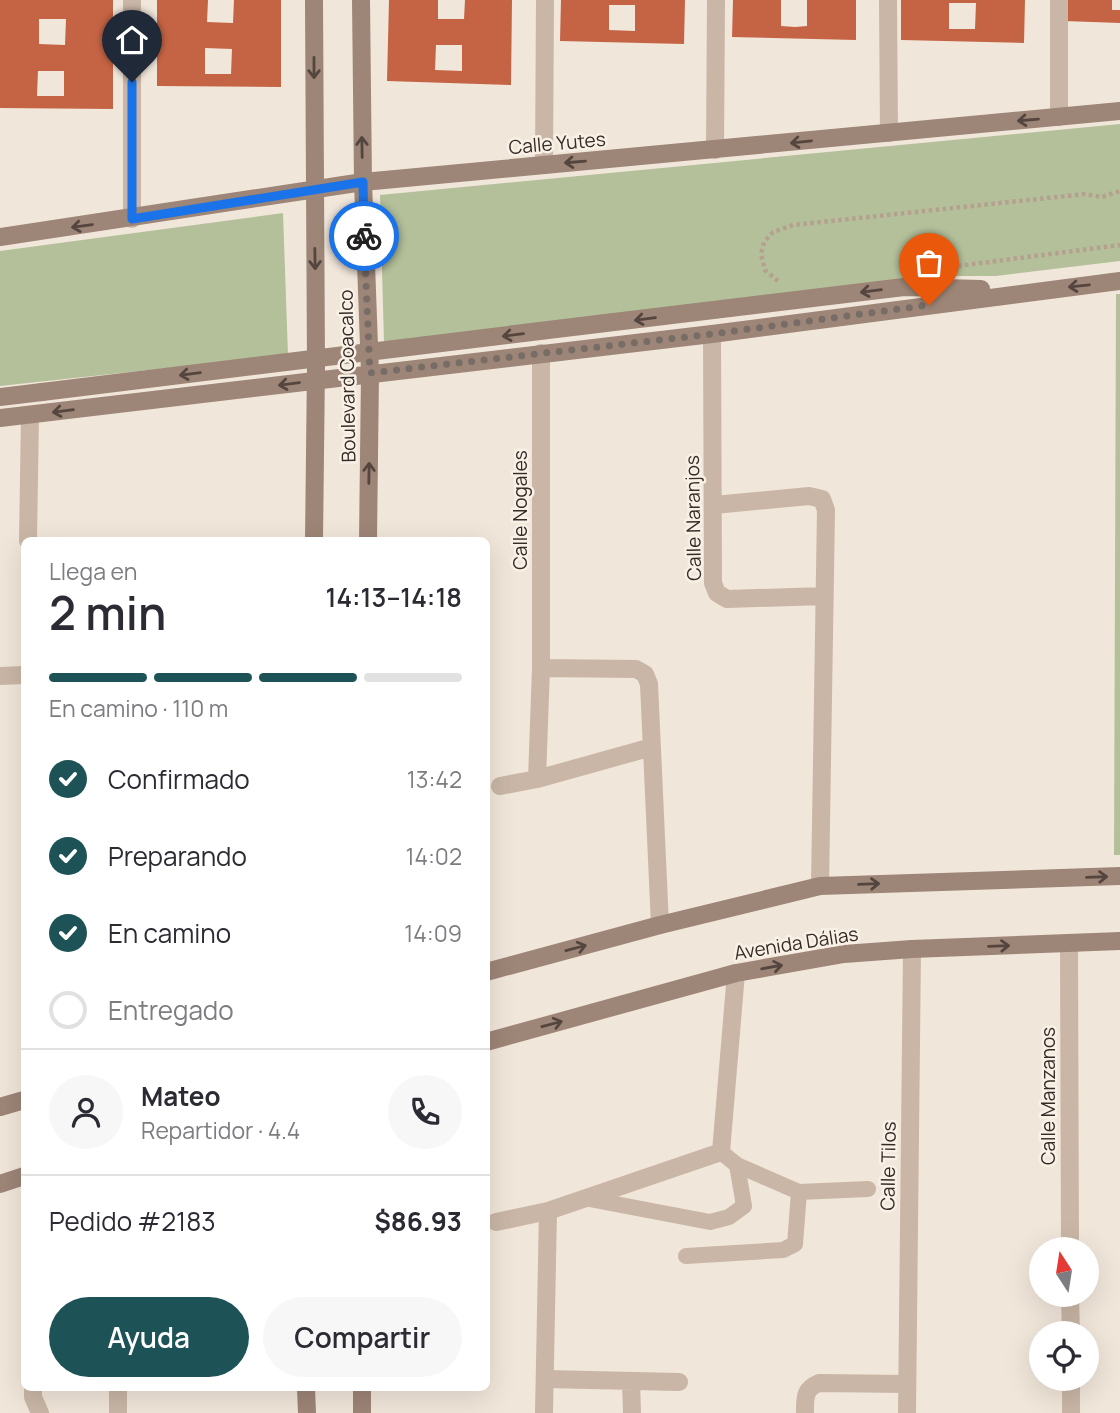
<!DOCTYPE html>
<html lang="es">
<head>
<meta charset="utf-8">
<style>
  :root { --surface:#fff; --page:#f7f7f7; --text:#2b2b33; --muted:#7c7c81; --line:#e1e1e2; --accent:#1d5256 }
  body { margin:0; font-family:Manrope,sans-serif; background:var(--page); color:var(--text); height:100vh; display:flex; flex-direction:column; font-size:26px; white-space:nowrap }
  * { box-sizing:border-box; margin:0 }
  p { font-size:23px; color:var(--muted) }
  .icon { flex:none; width:38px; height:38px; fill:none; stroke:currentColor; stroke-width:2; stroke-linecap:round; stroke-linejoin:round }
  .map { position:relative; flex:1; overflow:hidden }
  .side { position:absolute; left:21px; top:537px; width:469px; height:854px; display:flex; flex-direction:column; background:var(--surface); border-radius:10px; box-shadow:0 7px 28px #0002 }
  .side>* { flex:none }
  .needle { width:46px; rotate:348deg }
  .buttons { position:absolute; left:1029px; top:1237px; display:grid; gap:14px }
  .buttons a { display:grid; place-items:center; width:70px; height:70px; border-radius:50%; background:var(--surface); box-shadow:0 7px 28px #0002; font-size:35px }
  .pin { position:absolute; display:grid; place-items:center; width:60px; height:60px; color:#fff; margin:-72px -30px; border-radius:50% 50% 50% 0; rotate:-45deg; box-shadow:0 0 7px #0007 }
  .pin .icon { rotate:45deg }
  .courier { position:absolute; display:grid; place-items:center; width:70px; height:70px; margin:-35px; border:5px solid #1a73e8; border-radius:50%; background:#fff; color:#222; box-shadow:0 2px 9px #0007 }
  .summary em { font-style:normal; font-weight:600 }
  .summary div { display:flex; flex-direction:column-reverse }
  .summary { display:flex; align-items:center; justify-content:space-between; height:119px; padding:0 28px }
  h1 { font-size:46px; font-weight:600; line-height:52px }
  .bar { display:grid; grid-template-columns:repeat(4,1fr); gap:10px 7px; align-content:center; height:84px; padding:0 28px }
  .bar i { height:9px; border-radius:5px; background:var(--line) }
  .bar .current { background:var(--accent) }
  .bar p { grid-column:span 4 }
  .line { display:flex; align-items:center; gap:18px; padding:0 28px; border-top:2px solid var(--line) }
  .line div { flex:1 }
  .round { display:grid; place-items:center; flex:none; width:74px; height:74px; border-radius:37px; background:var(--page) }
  ol { padding:0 28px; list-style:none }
  li { display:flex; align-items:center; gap:21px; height:77px }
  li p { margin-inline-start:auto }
  li .icon { padding:7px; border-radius:50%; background:var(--accent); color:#fff; stroke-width:4 }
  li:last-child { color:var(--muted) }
  li i { width:38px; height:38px; border:4px solid var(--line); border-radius:50% }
  .primary-button { display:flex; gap:14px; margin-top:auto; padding:14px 28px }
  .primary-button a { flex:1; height:80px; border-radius:42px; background:var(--accent); color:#fff; font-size:28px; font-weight:600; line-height:80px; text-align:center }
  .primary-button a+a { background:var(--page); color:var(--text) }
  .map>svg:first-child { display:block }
  .green { fill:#b3c09a }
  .building { fill:#c56444; fill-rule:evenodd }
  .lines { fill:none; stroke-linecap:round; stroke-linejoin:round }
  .path { stroke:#b5a090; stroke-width:4.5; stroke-dasharray:3.5 3.5; stroke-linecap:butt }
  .lane { stroke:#c9b6a6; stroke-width:16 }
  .street { stroke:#c9b6a6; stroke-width:18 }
  .secondary { stroke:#9d8577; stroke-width:18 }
  .secondary-bridge { stroke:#9d8577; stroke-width:18 }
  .oneway { stroke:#54463f }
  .done { stroke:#776c66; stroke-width:7; stroke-dasharray:0 12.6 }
  .route { stroke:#1a73e8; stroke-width:9 }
  .labels { text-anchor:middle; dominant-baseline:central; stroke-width:5; stroke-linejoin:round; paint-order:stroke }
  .street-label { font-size:19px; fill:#352b27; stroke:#f9f0e6 }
</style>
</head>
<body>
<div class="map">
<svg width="1120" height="1413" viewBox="0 0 1120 1413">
  <rect width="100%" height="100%" fill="#f1e6da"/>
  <!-- green -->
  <path class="green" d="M1120 124V261L996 276H927L384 342 380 195Z
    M283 213 288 355 0 386V251Z
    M1116 294H1120V855H1114Z"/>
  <!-- building -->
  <path class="building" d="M0 0H113V109L0 108ZM39 19H66L65 45 39 44ZM38 71H64V96H37Z
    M157 0H208L207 22 233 23 234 0H281V87L157 86ZM205 48 232 49 231 74H205Z
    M389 0H438V19H464L465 0H512L511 85 387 81ZM436 45H462V71L435 70Z
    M561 0H685L684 44 560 41ZM609 5H635V31L609 30Z
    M733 0H781V26L795 27 807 26V0H856V40L732 37Z
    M901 0H1025L1024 43 901 40ZM949 3H976L975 29H949Z
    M1064 0H1112V10H1120V23L1064 21Z"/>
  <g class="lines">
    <!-- path -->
    <path class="path" d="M958 266 1120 245
      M778 281 765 270 761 254 764 242 773 232 793 225 1085 194 1102 197 1120 191"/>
    <!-- lane -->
    <path class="lane" d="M799 1192 868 1189
      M584 1198 710 1222 729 1217 744 1206 737 1165
      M686 1256 783 1250 795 1244 799 1192 737 1165 721 1152"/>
    <!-- street -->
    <path class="street" d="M132 0V219
      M888 0 889 133
      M1059 0V117
      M715 150 716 0
      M544 165 545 0
      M712 334 713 583 717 593 727 599 824 596
      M714 505 809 496 822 499 826 510 820 886
      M28 541 30 415
      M541 668 636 669 645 674 649 684 660 925
      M0 676 24 675
      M537 779 541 668V353
      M500 786 537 779 652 747
      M1069 943 1070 1250
      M496 1222 548 1211 721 1152 736 973
      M1070 1295 1071 1334
      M545 1379 679 1382
      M1071 1379V1413
      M631 1381 632 1413
      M33 1388V1397L40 1413
      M118 1388V1413
      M544 1413 548 1211
      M805 1413C805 1398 804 1389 819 1383L906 1384
      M907 1413 912 949"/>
    <!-- secondary -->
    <path class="secondary" d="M314 0 316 366 314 541
      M361 0 363 182 370 373 368 541
      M0 237 363 182 1120 111
      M581 326 904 287 981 289
      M0 397 42 392
      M0 418 712 334 1120 281
      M486 972 660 925 820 886 1120 876
      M486 1042 736 973 844 954 912 949 1120 941
      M0 1107 24 1100
      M0 1184 24 1176
      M306 1388 307 1413
      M362 1413V1388"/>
    <!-- secondary-bridge -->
    <path class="secondary-bridge" d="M42 392 581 326"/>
  </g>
  <!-- one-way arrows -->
  <defs><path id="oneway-shaft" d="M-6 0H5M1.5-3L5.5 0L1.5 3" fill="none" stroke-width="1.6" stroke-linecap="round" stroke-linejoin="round" transform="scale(1.75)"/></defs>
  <g class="oneway">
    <use href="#oneway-shaft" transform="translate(314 68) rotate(90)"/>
    <use href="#oneway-shaft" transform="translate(1028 120) rotate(175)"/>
    <use href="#oneway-shaft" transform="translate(801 142) rotate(174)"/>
    <use href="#oneway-shaft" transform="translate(362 147) rotate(-91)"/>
    <use href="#oneway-shaft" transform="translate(575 162) rotate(175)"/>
    <use href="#oneway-shaft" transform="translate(82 226) rotate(172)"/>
    <use href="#oneway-shaft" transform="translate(315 259) rotate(89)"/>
    <use href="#oneway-shaft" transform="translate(1079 286) rotate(174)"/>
    <use href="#oneway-shaft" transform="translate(871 291) rotate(173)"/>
    <use href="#oneway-shaft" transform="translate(645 319) rotate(173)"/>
    <use href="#oneway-shaft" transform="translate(513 335) rotate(173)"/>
    <use href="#oneway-shaft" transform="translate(190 374) rotate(173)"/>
    <use href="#oneway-shaft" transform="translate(289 384) rotate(173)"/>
    <use href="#oneway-shaft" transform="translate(63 411) rotate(173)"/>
    <use href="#oneway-shaft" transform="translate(369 473) rotate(-89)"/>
    <use href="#oneway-shaft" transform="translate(1097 877) rotate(-2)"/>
    <use href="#oneway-shaft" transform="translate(869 884) rotate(-2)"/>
    <use href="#oneway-shaft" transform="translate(999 946) rotate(-2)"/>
    <use href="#oneway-shaft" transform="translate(576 948) rotate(-15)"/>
    <use href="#oneway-shaft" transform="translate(772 967) rotate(-10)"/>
    <use href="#oneway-shaft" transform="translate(552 1024) rotate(-15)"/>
  </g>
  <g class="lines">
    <!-- done -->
    <path class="done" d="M364 236 370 373 712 334 929 305"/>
    <!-- route -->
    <path class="route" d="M132 82V219L363 182 364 236"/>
  </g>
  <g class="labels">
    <!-- street labels -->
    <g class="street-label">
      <text transform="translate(557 143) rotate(-5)">Calle Yutes</text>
      <text transform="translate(347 376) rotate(-91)">Boulevard Coacalco</text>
      <text transform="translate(520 510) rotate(-90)">Calle Nogales</text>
      <text transform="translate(693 518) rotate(-91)">Calle Naranjos</text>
      <text transform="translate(796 943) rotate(-9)">Avenida Dálias</text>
      <text transform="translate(1048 1096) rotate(-90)">Calle Manzanos</text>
      <text transform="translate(888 1166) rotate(-89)">Calle Tilos</text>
    </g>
  </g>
</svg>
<div class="buttons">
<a><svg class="needle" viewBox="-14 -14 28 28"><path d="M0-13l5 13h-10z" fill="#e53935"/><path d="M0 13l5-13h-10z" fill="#7c7c81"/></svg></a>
<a><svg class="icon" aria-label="locate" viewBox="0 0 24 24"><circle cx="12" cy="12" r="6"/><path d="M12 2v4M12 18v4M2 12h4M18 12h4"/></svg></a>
</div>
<div class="pin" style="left:929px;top:305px;background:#ea580c"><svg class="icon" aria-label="bag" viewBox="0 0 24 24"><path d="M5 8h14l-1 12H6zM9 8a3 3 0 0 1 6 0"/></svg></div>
<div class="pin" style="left:132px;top:82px;background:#1f2937"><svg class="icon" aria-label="home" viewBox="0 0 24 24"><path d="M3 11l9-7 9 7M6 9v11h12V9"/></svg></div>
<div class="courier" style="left:364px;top:236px"><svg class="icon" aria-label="bike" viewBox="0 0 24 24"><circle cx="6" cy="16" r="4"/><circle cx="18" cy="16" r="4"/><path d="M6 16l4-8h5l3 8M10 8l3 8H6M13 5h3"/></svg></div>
<section class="side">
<div class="summary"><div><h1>2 min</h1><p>Llega en</p></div><em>14:13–14:18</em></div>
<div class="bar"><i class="current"></i><i class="current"></i><i class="current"></i><i></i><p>En camino · 110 m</p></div>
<ol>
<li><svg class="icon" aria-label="check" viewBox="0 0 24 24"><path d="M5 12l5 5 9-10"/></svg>Confirmado<p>13:42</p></li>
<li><svg class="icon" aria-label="check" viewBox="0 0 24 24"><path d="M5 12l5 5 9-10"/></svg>Preparando<p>14:02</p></li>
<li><svg class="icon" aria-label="check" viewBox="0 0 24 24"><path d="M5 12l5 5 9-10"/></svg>En camino<p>14:09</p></li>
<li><i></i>Entregado</li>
</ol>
<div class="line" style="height:126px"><a class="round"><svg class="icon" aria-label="person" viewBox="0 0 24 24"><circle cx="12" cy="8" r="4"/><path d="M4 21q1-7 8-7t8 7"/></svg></a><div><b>Mateo</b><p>Repartidor · 4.4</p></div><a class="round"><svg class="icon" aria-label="phone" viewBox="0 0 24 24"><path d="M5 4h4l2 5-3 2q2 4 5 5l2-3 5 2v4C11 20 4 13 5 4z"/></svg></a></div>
<div class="line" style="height:91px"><div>Pedido #2183</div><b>$86.93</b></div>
<div class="primary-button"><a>Ayuda</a><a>Compartir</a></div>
</section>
</div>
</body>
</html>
